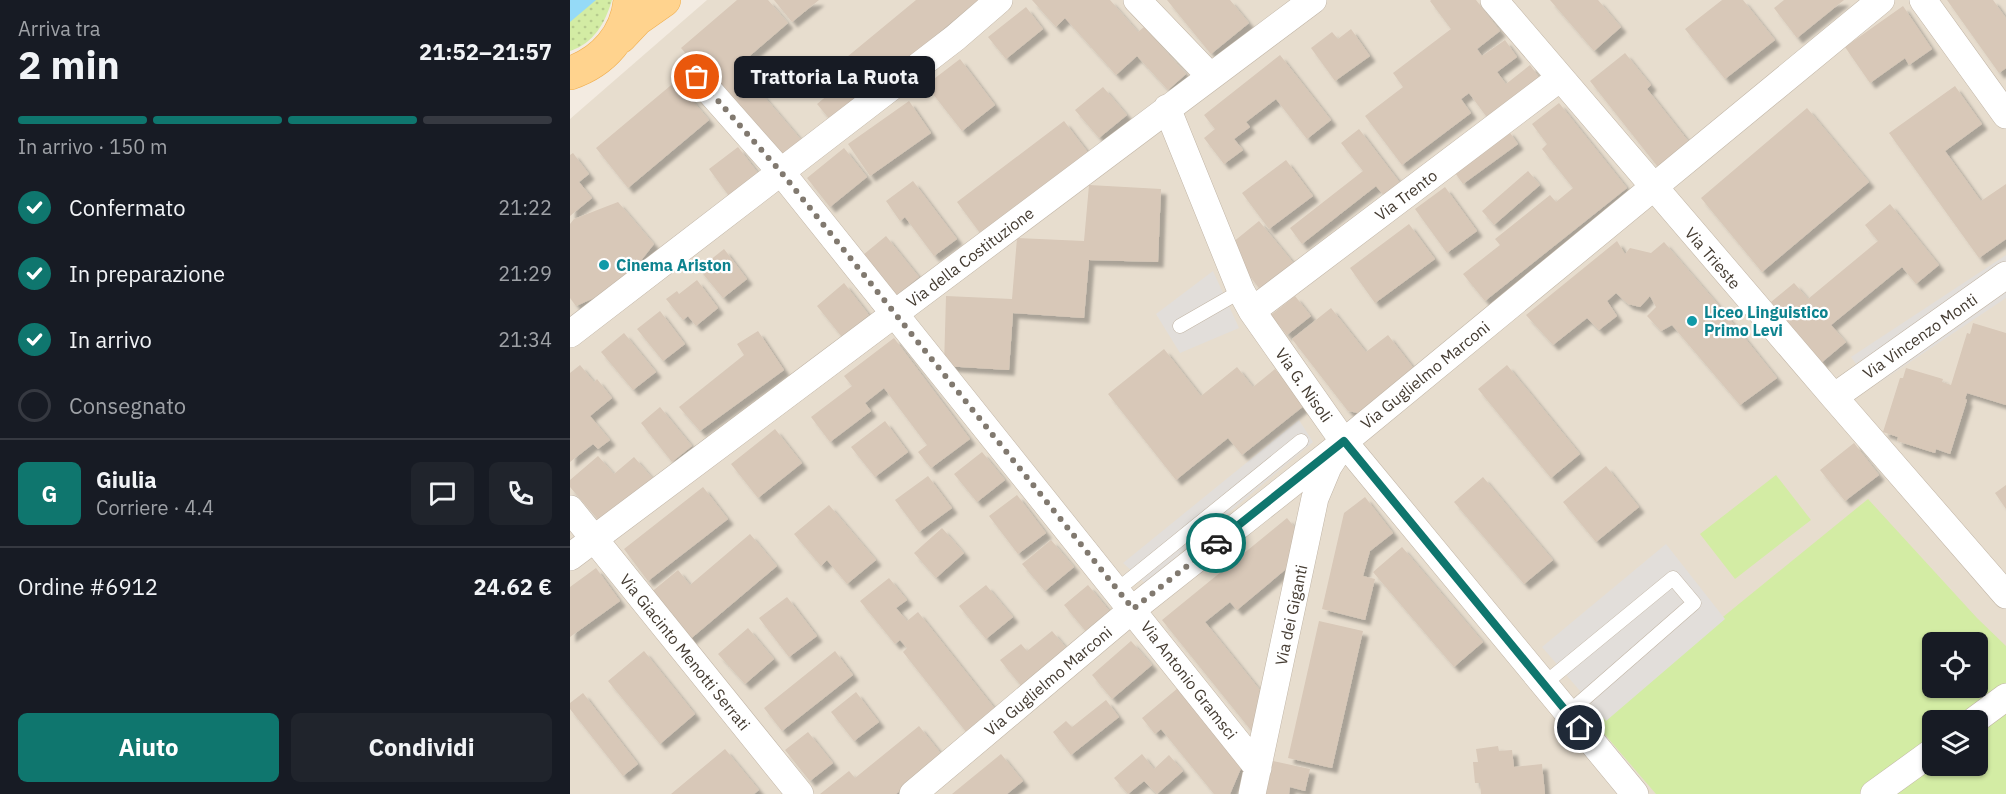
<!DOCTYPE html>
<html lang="it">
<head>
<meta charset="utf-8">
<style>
  :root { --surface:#171b24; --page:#20242c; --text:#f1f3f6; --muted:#9ea1a6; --line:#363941; --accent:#0f766e }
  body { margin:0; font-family:"IBM Plex Sans",sans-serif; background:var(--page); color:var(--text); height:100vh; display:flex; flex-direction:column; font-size:22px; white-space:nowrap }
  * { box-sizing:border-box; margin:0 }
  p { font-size:20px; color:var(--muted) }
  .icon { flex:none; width:33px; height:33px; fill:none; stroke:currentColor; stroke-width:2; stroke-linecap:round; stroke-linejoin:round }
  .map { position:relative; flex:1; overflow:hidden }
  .drawer { display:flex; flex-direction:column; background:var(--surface); width:570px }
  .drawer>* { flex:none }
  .controls { position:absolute; left:1352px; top:632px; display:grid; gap:12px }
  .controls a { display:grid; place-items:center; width:66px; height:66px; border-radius:9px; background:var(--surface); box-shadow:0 2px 4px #0004; font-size:30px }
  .pin { position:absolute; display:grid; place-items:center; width:51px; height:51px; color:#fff; margin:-26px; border:3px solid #fff; border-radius:50%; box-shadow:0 2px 6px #0007 }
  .courier { position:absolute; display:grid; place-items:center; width:60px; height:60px; margin:-30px; border:4px solid #0f766e; border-radius:50%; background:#fff; color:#222; box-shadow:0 2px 8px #0007 }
  .bubble { position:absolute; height:42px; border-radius:9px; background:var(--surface); box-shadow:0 2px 4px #0004; font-size:20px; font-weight:800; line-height:42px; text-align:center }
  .overview em { font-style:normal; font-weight:800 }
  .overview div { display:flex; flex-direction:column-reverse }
  .overview { display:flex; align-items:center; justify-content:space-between; height:102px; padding:0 18px }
  h1 { font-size:39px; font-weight:800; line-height:45px }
  .bar { display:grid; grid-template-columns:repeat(4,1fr); gap:9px 6px; align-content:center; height:72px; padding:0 18px }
  .bar i { height:8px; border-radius:4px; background:var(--line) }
  .bar .active { background:var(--accent) }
  .bar p { grid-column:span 4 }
  .line { display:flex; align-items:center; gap:15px; padding:0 18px; border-top:2px solid var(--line) }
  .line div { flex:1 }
  .round { display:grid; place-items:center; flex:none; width:63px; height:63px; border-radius:9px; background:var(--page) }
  ol { padding:0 18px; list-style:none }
  li { display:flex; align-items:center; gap:18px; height:66px }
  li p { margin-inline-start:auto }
  li .icon { padding:6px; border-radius:50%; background:var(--accent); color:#fff; stroke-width:4 }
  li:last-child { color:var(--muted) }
  li i { width:33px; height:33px; border:3px solid var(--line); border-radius:50% }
  .action { display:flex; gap:12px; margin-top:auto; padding:12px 18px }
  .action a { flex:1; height:69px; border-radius:9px; background:var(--accent); color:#fff; font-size:24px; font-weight:800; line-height:69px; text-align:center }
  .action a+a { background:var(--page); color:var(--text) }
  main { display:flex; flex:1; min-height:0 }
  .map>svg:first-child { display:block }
  .residential { fill:#e7ddce; fill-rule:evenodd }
  .grass { fill:url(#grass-dots) }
  .green { fill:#d3eca4; fill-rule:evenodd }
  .parking { fill:#e2deda }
  .water { fill:#95daf7 }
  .building { fill:#d8c8b8; filter:url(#shadow) }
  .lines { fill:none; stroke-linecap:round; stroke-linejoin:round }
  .service-casing { stroke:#c1b5a6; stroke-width:15 }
  .minor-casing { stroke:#c1b5a6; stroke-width:28 }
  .primary-casing { stroke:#f0b052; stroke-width:34 }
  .service { stroke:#fff; stroke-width:14 }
  .minor { stroke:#fff; stroke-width:27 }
  .primary { stroke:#ffd38e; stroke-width:33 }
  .done { stroke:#81796f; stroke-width:6; stroke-dasharray:0 10.8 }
  .route { stroke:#0f766e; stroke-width:8 }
  .culture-dot { fill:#0f9aa8; stroke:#fff; stroke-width:2 }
  .labels { text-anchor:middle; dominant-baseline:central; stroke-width:4.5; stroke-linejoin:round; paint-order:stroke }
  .street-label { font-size:16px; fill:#443b31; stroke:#fff }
  .culture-label { font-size:16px; font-weight:bold; fill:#0d838f; stroke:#fff; text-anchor:start }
</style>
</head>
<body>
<main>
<section class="drawer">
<div class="overview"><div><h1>2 min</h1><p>Arriva tra</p></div><em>21:52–21:57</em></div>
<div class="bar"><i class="active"></i><i class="active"></i><i class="active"></i><i></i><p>In arrivo · 150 m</p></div>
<ol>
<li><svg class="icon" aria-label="check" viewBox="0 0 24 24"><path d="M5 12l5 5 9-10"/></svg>Confermato<p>21:22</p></li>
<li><svg class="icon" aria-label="check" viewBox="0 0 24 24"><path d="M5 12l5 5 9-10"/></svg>In preparazione<p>21:29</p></li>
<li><svg class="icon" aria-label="check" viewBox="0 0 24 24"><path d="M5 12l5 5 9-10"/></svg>In arrivo<p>21:34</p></li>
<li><i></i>Consegnato</li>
</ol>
<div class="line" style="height:108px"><b class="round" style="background:var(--accent);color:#fff">G</b><div><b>Giulia</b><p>Corriere · 4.4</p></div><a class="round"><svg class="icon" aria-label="chat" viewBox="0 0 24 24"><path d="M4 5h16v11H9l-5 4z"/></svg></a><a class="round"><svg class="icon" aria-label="phone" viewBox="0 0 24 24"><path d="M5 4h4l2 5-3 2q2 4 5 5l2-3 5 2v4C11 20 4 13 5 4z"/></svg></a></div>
<div class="line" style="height:78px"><div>Ordine #6912</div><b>24.62 €</b></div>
<div class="action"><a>Aiuto</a><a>Condividi</a></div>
</section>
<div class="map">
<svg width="1436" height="794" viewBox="0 0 1436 794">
  <defs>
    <pattern id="grass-dots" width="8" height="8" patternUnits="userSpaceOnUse" patternTransform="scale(1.5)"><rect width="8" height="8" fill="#d3eca4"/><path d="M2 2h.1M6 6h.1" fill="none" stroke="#b6cb8e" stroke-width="1.8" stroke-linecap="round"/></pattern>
    <filter id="shadow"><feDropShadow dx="5.5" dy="5.5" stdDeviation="1.5" flood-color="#0004"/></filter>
  </defs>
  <rect width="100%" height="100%" fill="#f3ebe1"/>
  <!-- residential -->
  <path class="residential" d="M137 0H1436V794H0V119ZM1362 642H1407V687H1362ZM1362 720H1407V765H1362Z"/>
  <!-- grass -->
  <path class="grass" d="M0 0H42C35 23 24 43 0 51Z"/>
  <!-- green -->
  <path class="green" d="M1206 475 1241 520 1165 579 1130 534Z
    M1298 499 1407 618 1436 646V794H1086L1024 722ZM1362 642H1407V687H1362ZM1362 720H1407V765H1362Z"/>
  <!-- parking -->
  <path class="parking" d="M1436 255V264L1286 364 1281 357Z
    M643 271 669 328 610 353 586 314Z
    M1436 288V298L1310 382 1305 375Z
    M729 420 743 442 575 583 553 563Z
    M1096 544 1155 619 1036 721 972 647Z"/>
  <!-- water -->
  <path class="water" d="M0 0H26L0 22Z"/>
  <!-- building -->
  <path class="building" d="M167 0H198L218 23 168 66 233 142 209 163 111 48Z
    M204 0H249L222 22Z
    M346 0H408L262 122 247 104 271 84 260 71Z
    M462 0H540L568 32 574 27 616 74 598 90 567 56 546 75 495 18 486 27Z
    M597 0H660L679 23 641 54Z
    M861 0H906L930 31 907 49 912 56 935 40 947 57 927 72 936 84 960 65 974 84 922 124 899 93 891 99 901 113 832 165 795 116 833 87 823 73 881 29 860 1Z
    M980 0H1028L1051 27 1024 51Z
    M1152 0H1173L1205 40 1155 79 1115 29Z
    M1214 0H1274L1227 38 1204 8Z
    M1377 0H1423L1436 18V68L1429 73Z
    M1333 6 1362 49 1339 65 1335 58 1300 83 1275 47Z
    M456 7 473 29 436 59 418 37Z
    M781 29 800 56 765 81 741 48 762 32 768 39Z
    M1055 53 1081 85 1077 89 1119 142 1088 167 1020 81Z
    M710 55 761 120 737 139 706 99 676 122 680 127 664 139 673 150 654 164 634 138 645 129 634 115Z
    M390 59 425 105 392 131 356 85Z
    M106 81 139 120 58 188 26 148Z
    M1385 86 1412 124 1375 151 1411 201 1436 184V239L1409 258 1319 133Z
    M533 87 557 115 529 138 505 110Z
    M339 101 361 133 300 176 278 144Z
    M989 103 1057 188 915 301 893 274 930 245 925 239 980 195 986 202 1003 188 972 149 977 144 962 124Z
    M1237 108 1299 182 1192 272 1131 198Z
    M494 121 520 155 413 237 387 202Z
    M789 129 831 184 815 197 806 186 732 244 720 228 793 171 771 143Z
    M938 130 948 144 893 184 883 170Z
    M168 147 188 173 159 196 139 169Z
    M274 148 297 177 260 207 237 178Z
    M3 153 19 174 9 182 22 198 0 216V155Z
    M716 160 743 196 699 229 672 193Z
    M958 171 970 185 924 225 912 211Z
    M343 181 387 239 364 256 335 217 330 221 316 201Z
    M519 185 591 189 588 262 519 260 514 318 443 313 439 370 374 366 376 296 442 299 447 238 514 241Z
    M875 187 907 231 877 253 845 209Z
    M48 202 84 244 51 286 6 306 0 298V224L4 219Z
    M1320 204 1369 265 1346 284 1332 267 1261 325 1276 342 1251 363 1201 302 1224 283 1238 299 1308 241 1295 225Z
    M689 221 726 266 693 293 657 247Z
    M839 224 865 259 805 303 780 268Z
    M316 236 349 277 326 296 293 255Z
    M1047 241 1055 254 1060 248 1081 253 1094 242 1145 301 1207 378 1170 405 1102 325 1091 331 1077 316 1086 307 1080 296 1070 307 1058 304 1046 293 1037 301 1047 316 1029 330 1017 318 983 345 956 315Z
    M154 249 177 279 153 298 129 269Z
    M127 280 148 308 126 326 118 316 113 320 96 299 107 291 109 294Z
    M274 283 299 315 272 337 247 306Z
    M725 296 741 316 717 335 701 315Z
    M761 308 796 352 818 335 849 375 798 415 778 411 722 339Z
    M90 311 115 344 93 361 67 329Z
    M1403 323 1436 333V405L1397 393 1395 399 1397 400 1380 454 1366 449 1365 453 1327 441 1328 437 1313 432 1330 378H1333L1336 368 1373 379 1372 382 1381 385 1397 333 1400 334Z
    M188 331 214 370 130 431 109 407 174 355 167 344Z
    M54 333 86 372 63 390 31 352Z
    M324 338 400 439 361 468 348 452 357 445 314 388 295 403 301 411 260 442 241 417 282 386 274 376Z
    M594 349 631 396 667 367 683 387 705 369 735 405 672 455 658 438 606 480 538 394Z
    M10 365 24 382 27 379 42 398 20 416 40 440 28 449 23 444 0 462V373Z
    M937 365 1010 454 981 478 908 389Z
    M90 407 122 446 102 462 71 423Z
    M315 421 338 452 305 477 281 447Z
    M205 429 232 463 188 498 161 464Z
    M1284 443 1309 475 1275 501 1250 470Z
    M412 452 435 480 407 502 384 474Z
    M28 456 44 474 64 457 84 480 32 524 0 487V480Z
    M1036 466 1069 507 1026 542 993 502Z
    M358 476 382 508 349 532 325 500Z
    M913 477 983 560 954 584 884 502Z
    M1436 485V509L1425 493Z
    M133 487 158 519 78 581 54 549Z
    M447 495 476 533 448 554 419 516Z
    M795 497 823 533 800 551 793 576 805 579 795 620 752 609 774 513Z
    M259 505 306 560 277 584 257 560 251 566 224 534Z
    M717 518 734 539 716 569 667 610 660 602 635 622 698 700 684 734 592 620Z
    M372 528 394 553 366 578 344 553Z
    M180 534 207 566 118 641 79 594 108 570 120 585Z
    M481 540 504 567 475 591 452 564Z
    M832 547 913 642 884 667 803 572Z
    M26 568 50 601 0 637V587Z
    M319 578 337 600 326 608 337 621 348 612 426 710 397 733 333 652 337 648 330 640 325 644 290 601Z
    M416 585 443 617 416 639 389 606Z
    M518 585 542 614 518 634 494 605Z
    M217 597 247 636 219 657 189 618Z
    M749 621 793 631 762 768 718 758Z
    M178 628 204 659 175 684 148 654Z
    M482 631 499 651 453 688 430 660 451 644 457 651Z
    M561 641 582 665 542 699 522 675Z
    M74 651 125 714 90 744 38 681Z
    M265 651 283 675 212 731 194 708Z
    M608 688 672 766 660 794H644L591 729 585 734 572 718Z
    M286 692 309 722 284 741 261 712Z
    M13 693 68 764 53 776 0 709V703Z
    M536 700 549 717 501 755 483 732 496 721 502 727Z
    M349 726 373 756 326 794H250L279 771 285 778Z
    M238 732 263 763 240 781 215 750Z
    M928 746 929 751 942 750 944 767 972 764 975 794H911L910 783H905L903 762H908L906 749Z
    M155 749 189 790 184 794H101Z
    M431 754 453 781 437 794H382Z
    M572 754 584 769 599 755 613 771 587 794 574 781 558 794 544 778Z
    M703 761 740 769 735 791 720 787 719 794H696Z"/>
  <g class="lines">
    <defs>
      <path id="service" d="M610 326 671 291
        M547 590 731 441
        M974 684 1103 578 1124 603 998 713"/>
      <path id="minor" d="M567 0 640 76
        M924 0 1264 397 1436 595
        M1353 0 1436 115
        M127 77 211 172 688 768
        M597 108 671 291 682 311 774 442 1065 794
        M682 311 990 78
        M0 334 385 38 429 0
        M1264 397 1436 275
        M0 509 230 794
        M0 557 743 0
        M1405 720 1436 697
        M343 794 563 609 774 442 1311 0
        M682 794 745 498 758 467 769 450
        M1304 794 1362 752"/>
      <path id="primary" d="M50 37 67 19 94 0
        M0 73C33 62 57 35 60 0"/>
    </defs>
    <!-- service casing -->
    <use href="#service" class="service-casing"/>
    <!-- minor casing -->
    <use href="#minor" class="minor-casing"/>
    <!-- primary casing -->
    <use href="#primary" class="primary-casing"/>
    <!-- service -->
    <use href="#service" class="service"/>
    <!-- minor -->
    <use href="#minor" class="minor"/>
    <!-- primary -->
    <use href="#primary" class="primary"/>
  </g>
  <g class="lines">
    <!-- done -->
    <path class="done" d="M127 77 211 172 563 609 646 543"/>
    <!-- route -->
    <path class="route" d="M646 543 774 441 1010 728"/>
  </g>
  <!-- markers -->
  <g class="culture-dot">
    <circle cx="34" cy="265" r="6"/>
    <circle cx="1122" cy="321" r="6"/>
  </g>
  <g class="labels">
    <!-- street labels -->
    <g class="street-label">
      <text transform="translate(836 195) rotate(-37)">Via Trento</text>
      <text transform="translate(400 257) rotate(-37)">Via della Costituzione</text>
      <text transform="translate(1143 258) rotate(49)">Via Trieste</text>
      <text transform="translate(1350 336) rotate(-35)">Via Vincenzo Monti</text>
      <text transform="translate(855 375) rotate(-39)">Via Guglielmo Marconi</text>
      <text transform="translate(734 385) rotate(55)">Via G. Nisoli</text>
      <text transform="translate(721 615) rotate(-78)">Via dei Giganti</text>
      <text transform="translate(115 652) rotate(51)">Via Giacinto Menotti Serrati</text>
      <text transform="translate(619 680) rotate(52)">Via Antonio Gramsci</text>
      <text transform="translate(478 681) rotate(-40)">Via Guglielmo Marconi</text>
    </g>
    <!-- culture labels -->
    <g class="culture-label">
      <text x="46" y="265">Cinema Ariston</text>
      <text x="1134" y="312">Liceo Linguistico<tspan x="1134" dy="18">Primo Levi</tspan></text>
    </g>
  </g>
</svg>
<div class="controls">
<a><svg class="icon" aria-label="locate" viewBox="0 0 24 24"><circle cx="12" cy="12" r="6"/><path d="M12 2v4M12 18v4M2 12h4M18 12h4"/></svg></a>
<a><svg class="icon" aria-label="layers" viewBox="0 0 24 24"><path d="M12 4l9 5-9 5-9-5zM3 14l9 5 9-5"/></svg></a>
</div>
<div class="pin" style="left:127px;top:77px;background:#ea580c"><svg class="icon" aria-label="bag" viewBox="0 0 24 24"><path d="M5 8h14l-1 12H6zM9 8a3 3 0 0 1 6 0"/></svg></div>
<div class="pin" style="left:1010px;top:728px;background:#1f2937"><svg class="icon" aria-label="home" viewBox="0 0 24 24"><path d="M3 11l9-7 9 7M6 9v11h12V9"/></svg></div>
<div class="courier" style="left:646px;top:543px"><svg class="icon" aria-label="car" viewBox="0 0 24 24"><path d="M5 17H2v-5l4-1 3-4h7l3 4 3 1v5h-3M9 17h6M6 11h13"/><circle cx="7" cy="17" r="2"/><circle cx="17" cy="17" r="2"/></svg></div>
<div class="bubble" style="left:164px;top:56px;width:201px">Trattoria La Ruota</div>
</div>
</main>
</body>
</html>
